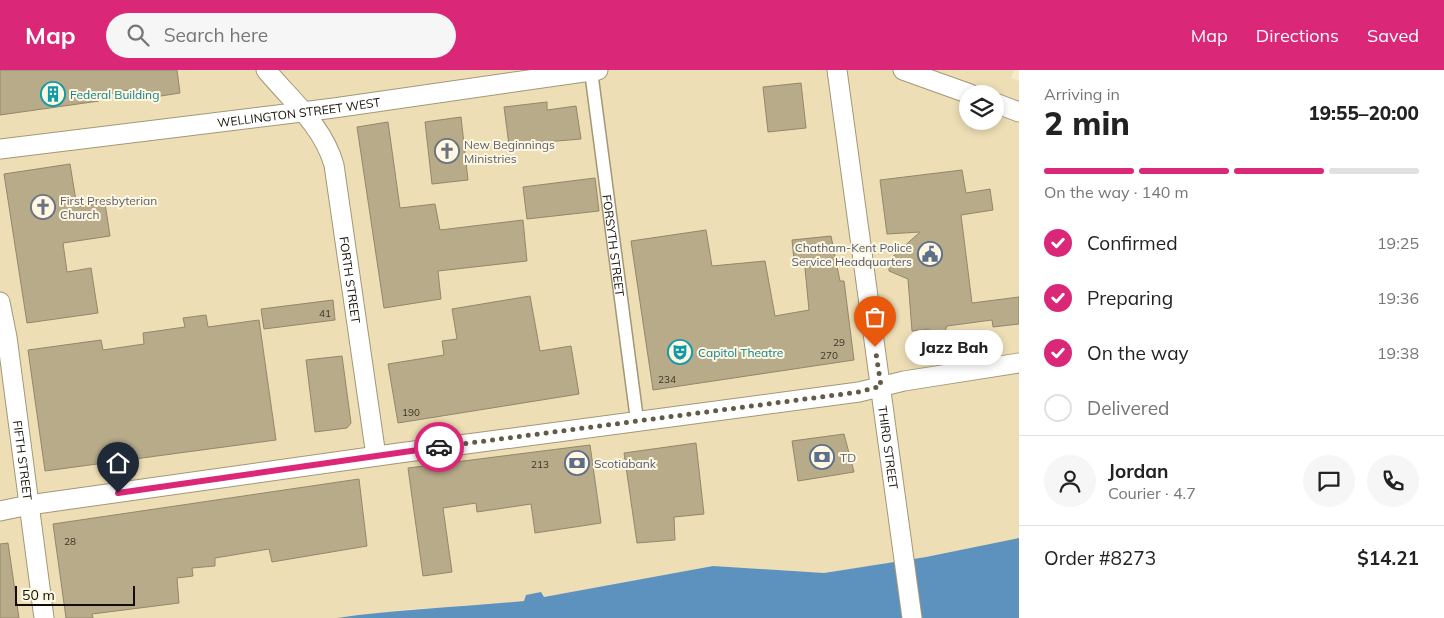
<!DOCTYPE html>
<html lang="en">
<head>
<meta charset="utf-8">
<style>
  :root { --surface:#fff; --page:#f6f6f6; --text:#222; --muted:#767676; --line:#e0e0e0; --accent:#db2777 }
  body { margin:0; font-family:Mulish,sans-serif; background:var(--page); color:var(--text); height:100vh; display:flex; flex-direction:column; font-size:19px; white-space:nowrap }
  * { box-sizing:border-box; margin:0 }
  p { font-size:16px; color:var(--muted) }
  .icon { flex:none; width:28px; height:28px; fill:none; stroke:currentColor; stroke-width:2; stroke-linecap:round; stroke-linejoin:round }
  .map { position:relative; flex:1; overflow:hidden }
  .details { display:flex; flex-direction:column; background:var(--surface); width:425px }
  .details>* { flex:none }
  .fabs { position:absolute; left:959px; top:15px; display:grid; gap:10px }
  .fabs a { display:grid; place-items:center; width:45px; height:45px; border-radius:50%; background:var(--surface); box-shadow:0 2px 8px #0003; font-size:25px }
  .scale { position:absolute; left:15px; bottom:12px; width:120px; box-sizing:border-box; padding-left:5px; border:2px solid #120e03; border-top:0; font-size:14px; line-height:18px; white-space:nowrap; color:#120e03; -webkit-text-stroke:4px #fff7e2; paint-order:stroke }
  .pin { position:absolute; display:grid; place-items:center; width:42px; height:42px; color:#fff; margin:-51px -21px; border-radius:50% 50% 50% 0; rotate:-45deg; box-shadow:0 0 5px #0007 }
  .pin .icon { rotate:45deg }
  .courier { position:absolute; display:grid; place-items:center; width:50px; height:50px; margin:-25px; border:4px solid #db2777; border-radius:50%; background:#fff; color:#222; box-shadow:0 1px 6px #0007 }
  .bubble { position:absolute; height:35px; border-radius:18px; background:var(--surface); box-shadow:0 2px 8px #0003; font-size:16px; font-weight:800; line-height:35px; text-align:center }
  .headline em { font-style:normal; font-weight:800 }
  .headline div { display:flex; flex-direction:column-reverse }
  .headline { display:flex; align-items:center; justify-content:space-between; height:85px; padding:0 25px }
  h1 { font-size:32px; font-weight:800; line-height:38px }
  .bar { display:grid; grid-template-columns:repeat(4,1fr); gap:8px 5px; align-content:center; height:60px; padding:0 25px }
  .bar i { height:6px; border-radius:4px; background:var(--line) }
  .bar .active { background:var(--accent) }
  .bar p { grid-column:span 4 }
  .line { display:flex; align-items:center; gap:12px; padding:0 25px; border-top:1px solid var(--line) }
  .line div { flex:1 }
  .round { display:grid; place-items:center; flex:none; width:52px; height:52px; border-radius:26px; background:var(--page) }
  ol { padding:0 25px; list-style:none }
  li { display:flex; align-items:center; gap:15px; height:55px }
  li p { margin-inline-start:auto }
  li .icon { padding:5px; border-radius:50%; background:var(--accent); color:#fff; stroke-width:4 }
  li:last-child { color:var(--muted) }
  li i { width:28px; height:28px; border:2px solid var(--line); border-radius:50% }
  header { display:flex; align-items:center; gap:30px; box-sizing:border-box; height:70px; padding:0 25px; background:var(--accent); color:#fff }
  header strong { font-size:24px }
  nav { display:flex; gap:28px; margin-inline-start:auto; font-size:18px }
  .search { width:350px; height:45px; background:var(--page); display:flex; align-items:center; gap:12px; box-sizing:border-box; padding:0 18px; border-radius:28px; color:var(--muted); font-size:19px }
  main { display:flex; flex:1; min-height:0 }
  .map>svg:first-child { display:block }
  .built { fill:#eddeb5; fill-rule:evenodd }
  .water { fill:#5d92be }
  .building { fill:#b7ab8a; stroke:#938768 }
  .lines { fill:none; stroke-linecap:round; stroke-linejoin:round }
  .street-casing { stroke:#a39777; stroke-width:15 }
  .secondary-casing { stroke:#a39777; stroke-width:21 }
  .street { stroke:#fff; stroke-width:12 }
  .secondary { stroke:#fff; stroke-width:19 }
  .done { stroke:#625b48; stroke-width:5; stroke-dasharray:0 9 }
  .route { stroke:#db2777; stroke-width:6 }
  .labels { text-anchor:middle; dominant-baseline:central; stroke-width:4; stroke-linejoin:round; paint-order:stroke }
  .number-label { font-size:10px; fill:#3b3525 }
  .culture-label { font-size:12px; fill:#0d838f; stroke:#fff7e2; text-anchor:start }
  .street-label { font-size:12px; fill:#120e03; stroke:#fff7e2 }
  .worship-label { font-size:12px; fill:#5b616d; stroke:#fff7e2; text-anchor:start }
  .service-label { font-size:12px; fill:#4e5e75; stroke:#fff7e2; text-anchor:start }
</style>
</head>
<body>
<header>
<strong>Map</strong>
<div class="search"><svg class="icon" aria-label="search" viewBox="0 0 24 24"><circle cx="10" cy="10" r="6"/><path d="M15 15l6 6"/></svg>Search here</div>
<nav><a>Map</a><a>Directions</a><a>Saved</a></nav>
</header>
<main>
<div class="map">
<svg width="1019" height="548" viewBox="0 0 1019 548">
  <rect width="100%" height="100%" fill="#f6eac7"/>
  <!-- built -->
  <path class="built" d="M0 0H1014L1011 8 1019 11V468L926 487 824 503 713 496 544 527 541 522 527 525 525 531 462 537 411 539 337 548H0ZM968 24H995V51H968Z"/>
  <!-- water -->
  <path class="water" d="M1019 468V548H337C399 539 462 537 524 531L526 525 541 522 544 527 713 496 824 503 926 487Z"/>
  <!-- building -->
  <path class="building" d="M0 0H177L180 23 135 30 134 19 98 26 99 31 0 45Z
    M801 13 806 58 768 62 763 17Z
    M547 32V40L576 36 581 69 509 75 504 37Z
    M461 47 468 110 432 114 425 52Z
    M388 52 400 138 435 134 440 160 523 150 527 191 438 201 441 229 384 238 357 57Z
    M70 94 77 137 105 133 110 166 63 173 67 202 91 198 98 243 27 253 4 104Z
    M962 100 966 123 990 119 993 140 961 145 972 233 1019 227V254L993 257 992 250 947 256 944 264 937 267 929 259 912 261 908 209 889 201V190L920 162 887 164 880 110Z
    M595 108 599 141 527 149 523 117Z
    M706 160 712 196 765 191 775 246 809 240 804 188 794 190 792 170 831 166 840 211H844L854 290 653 320 631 171Z
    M530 226 540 281 571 276 579 324 398 353 388 294 444 285 442 271 457 269 452 239Z
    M333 230 335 250 264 259 261 239Z
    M206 245 208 257 259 250 276 370 45 401 28 280 101 270 103 280 144 274 143 263 185 257 183 248Z
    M342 286 351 353 347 358 315 362 306 290Z
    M844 364 854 402 798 411 792 371Z
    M696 373 704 444 674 447 675 470 637 473 624 383Z
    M590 375 601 453 535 463 531 434 477 442 476 433 443 438 452 502 423 506 408 398Z
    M359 409 367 476 272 492 269 479 215 488V496L192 498 193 506 177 508 179 533 92 544 93 548H66L53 454Z
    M8 473 19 548H0V474Z"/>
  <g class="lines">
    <defs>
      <g id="street">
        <path id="s1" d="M591 1 637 350"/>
      </g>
      <g id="secondary">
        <path id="s2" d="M266 0C291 30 323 56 334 95L376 386"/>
        <path id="s3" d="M837 0 912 548"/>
        <path d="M903 0 970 24"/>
        <path d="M995 33 1019 42"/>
        <path id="s4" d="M0 79 334 38 598 0"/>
        <path id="s5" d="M0 232 7 267 44 548"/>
        <path d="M0 441 29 435 399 383 859 322 904 311 1019 293"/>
      </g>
    </defs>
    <!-- street casing -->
    <use href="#street" class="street-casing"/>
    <!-- secondary casing -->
    <use href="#secondary" class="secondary-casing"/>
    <!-- street -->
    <use href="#street" class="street"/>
    <!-- secondary -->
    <use href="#secondary" class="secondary"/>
  </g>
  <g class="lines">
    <!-- done -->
    <path class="done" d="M439 377 859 322 881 316 875 277"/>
    <!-- route -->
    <path class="route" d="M118 423 439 377"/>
  </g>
  <!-- icons -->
  <defs>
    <symbol id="building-ring" viewBox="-11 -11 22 22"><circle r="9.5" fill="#fff7e2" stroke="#0f9aa8" stroke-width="1.5"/><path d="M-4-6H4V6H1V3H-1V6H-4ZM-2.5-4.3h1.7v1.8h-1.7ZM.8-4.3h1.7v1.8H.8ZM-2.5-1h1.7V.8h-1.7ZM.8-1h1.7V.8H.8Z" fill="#0f9aa8"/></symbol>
    <symbol id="church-ring" viewBox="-11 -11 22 22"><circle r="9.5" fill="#fff7e2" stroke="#6b7280" stroke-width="1.5"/><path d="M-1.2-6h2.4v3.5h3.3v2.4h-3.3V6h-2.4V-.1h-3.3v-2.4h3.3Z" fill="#6b7280"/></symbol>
    <symbol id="civic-ring" viewBox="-11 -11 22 22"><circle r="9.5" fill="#fff7e2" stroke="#5c6f8a" stroke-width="1.5"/><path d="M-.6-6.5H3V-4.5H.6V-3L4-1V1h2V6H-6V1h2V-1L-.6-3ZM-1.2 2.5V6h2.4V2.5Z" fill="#5c6f8a"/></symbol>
    <symbol id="theatre-ring" viewBox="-11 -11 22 22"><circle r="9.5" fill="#fff7e2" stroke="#0f9aa8" stroke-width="1.5"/><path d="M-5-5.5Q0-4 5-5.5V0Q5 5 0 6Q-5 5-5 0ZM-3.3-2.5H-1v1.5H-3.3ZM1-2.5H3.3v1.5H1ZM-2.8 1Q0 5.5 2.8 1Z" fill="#0f9aa8"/></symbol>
    <symbol id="bank-ring" viewBox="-11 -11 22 22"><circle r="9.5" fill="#fff7e2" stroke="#5c6f8a" stroke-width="1.5"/><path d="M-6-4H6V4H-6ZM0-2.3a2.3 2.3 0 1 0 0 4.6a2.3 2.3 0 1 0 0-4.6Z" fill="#5c6f8a"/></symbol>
  </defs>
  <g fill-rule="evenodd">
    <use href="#building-ring" x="39" y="10" width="28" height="28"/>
    <use href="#church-ring" x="433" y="67" width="28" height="28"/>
    <use href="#church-ring" x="29" y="123" width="28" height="28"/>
    <use href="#civic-ring" x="916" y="170" width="28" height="28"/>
    <use href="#theatre-ring" x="666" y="268" width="28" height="28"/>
    <use href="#bank-ring" x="808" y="373" width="28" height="28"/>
    <use href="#bank-ring" x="563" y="379" width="28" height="28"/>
  </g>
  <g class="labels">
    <!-- number labels -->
    <g class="number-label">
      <text x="325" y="243">41</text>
      <text x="839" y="272">29</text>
      <text x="829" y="285">270</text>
      <text x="667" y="309">234</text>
      <text x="411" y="342">190</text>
      <text x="540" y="394">213</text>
      <text x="70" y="471">28</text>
    </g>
    <!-- culture labels -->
    <g class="culture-label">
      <text x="70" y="24">Federal Building</text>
      <text x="698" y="282">Capitol Theatre</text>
    </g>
    <!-- street labels -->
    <g class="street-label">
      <text stroke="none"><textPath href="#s4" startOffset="301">WELLINGTON STREET WEST</textPath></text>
      <text stroke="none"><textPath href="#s1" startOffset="176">FORSYTH STREET</textPath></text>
      <text stroke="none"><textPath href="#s2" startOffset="234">FORTH STREET</textPath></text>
      <text stroke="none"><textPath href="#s3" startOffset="381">THIRD STREET</textPath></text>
      <text stroke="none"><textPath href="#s5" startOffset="160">FIFTH STREET</textPath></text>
    </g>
    <!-- worship labels -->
    <g class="worship-label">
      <text x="464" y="74">New Beginnings<tspan x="464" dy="14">Ministries</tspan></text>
      <text x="60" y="130">First Presbyterian<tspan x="60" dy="14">Church</tspan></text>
    </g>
    <!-- service labels -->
    <g class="service-label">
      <text x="912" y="177" text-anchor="end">Chatham-Kent Police<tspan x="912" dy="14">Service Headquarters</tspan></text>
      <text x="840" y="387">TD</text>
      <text x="594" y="393">Scotiabank</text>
    </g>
  </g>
</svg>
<div class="fabs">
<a><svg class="icon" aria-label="layers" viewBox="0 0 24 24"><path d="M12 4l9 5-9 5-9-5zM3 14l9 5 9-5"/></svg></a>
</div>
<div class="scale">50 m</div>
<div class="pin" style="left:875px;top:277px;background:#ea580c"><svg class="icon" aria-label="bag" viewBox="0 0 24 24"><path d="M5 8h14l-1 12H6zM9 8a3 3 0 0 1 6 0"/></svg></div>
<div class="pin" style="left:118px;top:423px;background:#1f2937"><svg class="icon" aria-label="home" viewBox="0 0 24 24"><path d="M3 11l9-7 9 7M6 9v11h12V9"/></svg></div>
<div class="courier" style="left:439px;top:377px"><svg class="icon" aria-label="car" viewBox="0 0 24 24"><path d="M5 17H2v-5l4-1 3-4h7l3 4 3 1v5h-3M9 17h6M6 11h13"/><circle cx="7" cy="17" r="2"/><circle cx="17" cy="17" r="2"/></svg></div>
<div class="bubble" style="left:905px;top:260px;width:98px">Jazz Bah</div>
</div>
<section class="details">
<div class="headline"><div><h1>2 min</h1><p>Arriving in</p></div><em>19:55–20:00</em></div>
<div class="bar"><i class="active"></i><i class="active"></i><i class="active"></i><i></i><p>On the way · 140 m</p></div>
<ol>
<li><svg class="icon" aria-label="check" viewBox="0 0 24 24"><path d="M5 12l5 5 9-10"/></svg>Confirmed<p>19:25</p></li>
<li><svg class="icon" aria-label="check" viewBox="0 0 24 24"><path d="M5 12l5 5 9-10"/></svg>Preparing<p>19:36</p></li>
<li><svg class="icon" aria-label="check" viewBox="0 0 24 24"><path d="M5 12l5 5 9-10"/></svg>On the way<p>19:38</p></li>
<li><i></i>Delivered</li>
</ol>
<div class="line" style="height:90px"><a class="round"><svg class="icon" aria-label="person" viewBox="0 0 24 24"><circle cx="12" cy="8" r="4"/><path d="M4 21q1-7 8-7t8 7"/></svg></a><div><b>Jordan</b><p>Courier · 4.7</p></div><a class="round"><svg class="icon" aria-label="chat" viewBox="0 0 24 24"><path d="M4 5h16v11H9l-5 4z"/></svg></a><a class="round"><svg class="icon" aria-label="phone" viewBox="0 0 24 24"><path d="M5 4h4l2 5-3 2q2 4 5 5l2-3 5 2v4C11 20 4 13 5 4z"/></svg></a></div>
<div class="line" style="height:65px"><div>Order #8273</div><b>$14.21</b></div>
</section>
</main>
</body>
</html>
